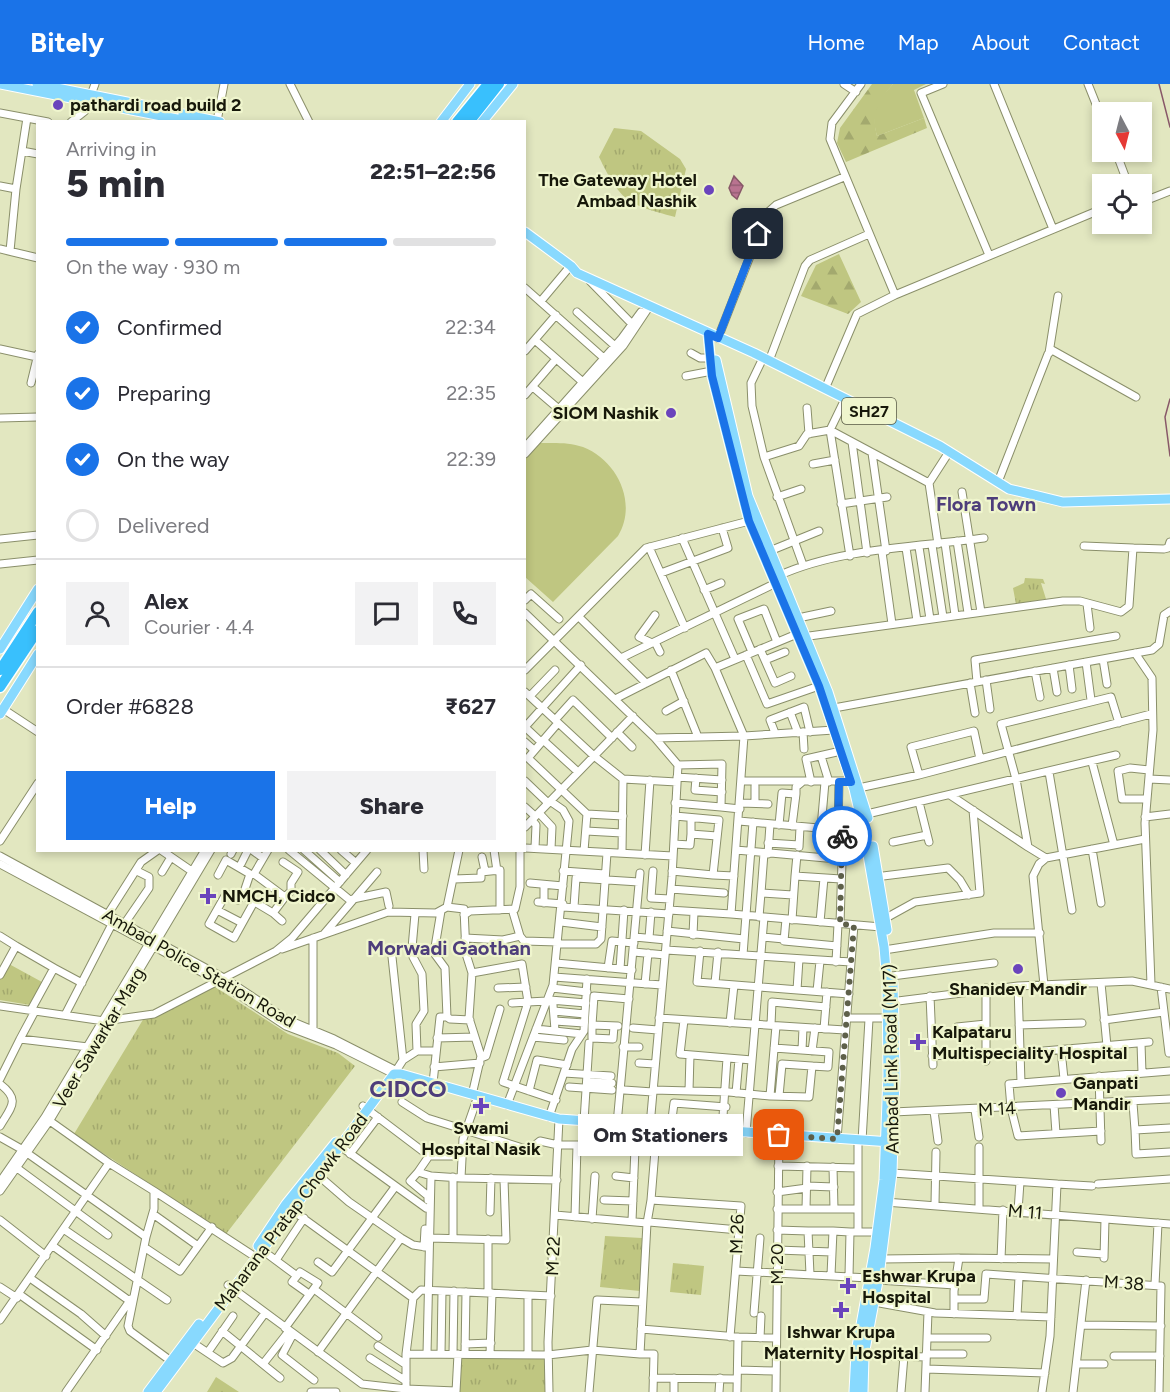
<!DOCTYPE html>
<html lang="en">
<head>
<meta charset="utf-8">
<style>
  :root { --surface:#fff; --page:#f2f2f3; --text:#2b2b33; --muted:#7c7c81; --line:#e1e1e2; --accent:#1a73e8 }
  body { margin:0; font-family:Figtree,sans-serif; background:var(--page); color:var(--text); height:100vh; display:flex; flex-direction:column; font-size:22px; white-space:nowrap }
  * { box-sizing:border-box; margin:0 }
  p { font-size:20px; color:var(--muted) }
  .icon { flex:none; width:33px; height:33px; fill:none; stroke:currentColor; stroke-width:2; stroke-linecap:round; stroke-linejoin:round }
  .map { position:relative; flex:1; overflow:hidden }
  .panel { position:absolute; left:36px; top:36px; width:490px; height:732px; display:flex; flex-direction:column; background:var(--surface); border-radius:0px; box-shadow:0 3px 9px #0003 }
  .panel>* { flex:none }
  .needle { width:39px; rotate:173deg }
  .fabs { position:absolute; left:1092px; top:18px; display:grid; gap:12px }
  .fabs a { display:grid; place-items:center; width:60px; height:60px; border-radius:0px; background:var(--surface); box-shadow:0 3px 9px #0003; font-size:30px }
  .pin { position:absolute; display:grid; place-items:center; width:51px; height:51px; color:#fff; margin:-26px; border-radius:12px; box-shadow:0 3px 9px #0006 }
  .courier { position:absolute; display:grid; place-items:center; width:60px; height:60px; margin:-30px; border:4px solid #1a73e8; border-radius:50%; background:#fff; color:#222; box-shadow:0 2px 8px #0007 }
  .bubble { position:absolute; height:42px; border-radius:0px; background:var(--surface); box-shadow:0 3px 9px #0003; font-size:20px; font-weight:800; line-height:42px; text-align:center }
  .overview em { font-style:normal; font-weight:800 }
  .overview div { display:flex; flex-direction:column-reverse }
  .overview { display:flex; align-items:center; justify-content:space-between; height:102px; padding:0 30px }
  h1 { font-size:39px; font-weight:800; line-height:45px }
  .bar { display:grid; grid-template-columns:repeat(4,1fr); gap:9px 6px; align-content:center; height:72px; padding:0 30px }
  .bar i { height:8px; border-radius:4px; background:var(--line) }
  .bar .on { background:var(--accent) }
  .bar p { grid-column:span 4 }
  .line { display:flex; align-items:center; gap:15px; padding:0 30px; border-top:2px solid var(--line) }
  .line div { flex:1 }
  .round { display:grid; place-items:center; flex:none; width:63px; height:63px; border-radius:0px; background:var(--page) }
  ol { padding:0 30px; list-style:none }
  li { display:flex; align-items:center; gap:18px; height:66px }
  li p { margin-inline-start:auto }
  li .icon { padding:6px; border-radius:50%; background:var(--accent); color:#fff; stroke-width:4 }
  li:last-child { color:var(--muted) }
  li i { width:33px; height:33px; border:3px solid var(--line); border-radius:50% }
  .button { display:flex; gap:12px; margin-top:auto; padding:12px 30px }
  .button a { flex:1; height:69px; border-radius:0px; background:var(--accent); color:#fff; font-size:24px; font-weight:800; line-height:69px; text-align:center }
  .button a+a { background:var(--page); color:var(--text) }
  header { display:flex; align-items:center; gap:36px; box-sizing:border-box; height:84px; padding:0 30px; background:var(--accent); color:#fff }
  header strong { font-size:28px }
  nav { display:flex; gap:33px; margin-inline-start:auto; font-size:21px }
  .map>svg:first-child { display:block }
  .green { fill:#bfc681 }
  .forest { fill:url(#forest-firs) }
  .park { fill:url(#park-tufts) }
  .water { fill:url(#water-rules); stroke:#885868; stroke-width:1.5 }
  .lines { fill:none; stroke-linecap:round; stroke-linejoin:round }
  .stream { stroke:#885868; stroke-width:1.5 }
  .minor-casing { stroke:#8a8f6a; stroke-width:9 }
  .major-casing { stroke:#fff; stroke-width:11 }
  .highway-casing { stroke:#fff; stroke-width:13 }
  .minor { stroke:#fff; stroke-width:7 }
  .major { stroke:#88d9fe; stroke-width:9 }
  .highway { stroke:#39c0fd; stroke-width:10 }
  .done { stroke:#5e604a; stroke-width:6; stroke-dasharray:0 10.8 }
  .route { stroke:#1a73e8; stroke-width:8 }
  .poi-dot { fill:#6a44bc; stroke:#eff5cd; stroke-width:2 }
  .labels { text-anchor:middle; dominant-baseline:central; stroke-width:4.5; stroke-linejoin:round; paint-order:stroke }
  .shield { fill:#eff5cd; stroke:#585a44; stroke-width:1.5 }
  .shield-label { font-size:16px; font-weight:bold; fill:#17180a }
  .poi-label { font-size:18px; font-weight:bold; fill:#17180a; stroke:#eff5cd; text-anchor:start }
  .street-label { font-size:18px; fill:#17180a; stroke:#eff5cd }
  .neighbourhood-label { font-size:20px; font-weight:bold; fill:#4e3e7b; stroke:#eff5cd }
  .district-label { font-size:24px; font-weight:bold; fill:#4e3e7b; stroke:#eff5cd }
</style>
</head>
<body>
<header>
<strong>Bitely</strong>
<nav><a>Home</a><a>Map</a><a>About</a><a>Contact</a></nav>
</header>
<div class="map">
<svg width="1170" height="1308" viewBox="0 0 1170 1308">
  <defs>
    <pattern id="forest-firs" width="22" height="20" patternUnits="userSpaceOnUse" patternTransform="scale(1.5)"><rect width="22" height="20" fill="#bfc681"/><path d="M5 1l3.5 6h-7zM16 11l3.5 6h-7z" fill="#a3a96e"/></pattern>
    <pattern id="park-tufts" width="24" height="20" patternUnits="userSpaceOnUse" patternTransform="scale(1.5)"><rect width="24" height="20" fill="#bfc681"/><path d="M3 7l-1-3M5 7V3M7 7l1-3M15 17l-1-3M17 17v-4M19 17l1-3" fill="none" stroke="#a3a96e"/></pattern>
    <pattern id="water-rules" width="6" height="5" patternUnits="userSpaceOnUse" patternTransform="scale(1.5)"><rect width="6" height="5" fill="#b97390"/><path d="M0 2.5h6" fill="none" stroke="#955d74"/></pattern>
  </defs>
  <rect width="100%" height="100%" fill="#e2e7c0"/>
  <!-- green -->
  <path class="green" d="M893 0H926L914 6 924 34 877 52C870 26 876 19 893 0Z
    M540 359C555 359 569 358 583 363 617 376 638 419 618 452L553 518 525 493V375Z"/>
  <!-- forest -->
  <path class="forest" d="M872 0H893C878 18 871 28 877 52L924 34 927 44 846 78 837 59 840 44Z
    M839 170 861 218 848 230 801 212 816 181Z
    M216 1293 239 1308H207Z"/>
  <!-- park -->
  <path class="park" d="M614 44 641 47 680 75 686 85 675 133C627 120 621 118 599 73Z
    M1025 494 1043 495 1045 500 1041 499 1046 515 1016 520 1013 504 1024 499Z
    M9 880 42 898 30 921 0 916V896Z
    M212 901 288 950 338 969 355 982 226 1150 74 1050 144 934Z
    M605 1152 642 1154 640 1207 600 1203Z
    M673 1179 704 1182 701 1211 670 1208Z
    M460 1273H544L546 1308H457Z"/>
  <!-- water -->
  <path class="water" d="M734 92 743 102 737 115 732 111 729 104Z"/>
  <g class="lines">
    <!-- stream -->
    <path class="stream" d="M1159 0 1170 43
      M1170 315 1165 333 1170 372"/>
    <defs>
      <path id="minor" d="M290 0 309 38
        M844 0 856 8
        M861 0 832 39 830 55 895 211
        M943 0 921 9 989 171
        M994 0 1053 145
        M1088 0 1102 35
        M0 29 48 38
        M217 37 224 0
        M71 38 85 27 95 0
        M22 67 38 70
        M1116 68 1128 100
        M0 102 16 105
        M1142 118 1170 107
        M0 165 38 174
        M10 167 16 105 27 34
        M590 197 632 240
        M525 204 606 276
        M541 217 567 186
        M577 228 615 262
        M718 254 767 129 776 121 844 93
        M535 256 585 300
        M0 265 37 273
        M525 267 556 231
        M691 269 700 274H711
        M1049 269 1058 212
        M763 274 751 299 752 322 764 373 803 481
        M769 277 805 182 810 176 869 150
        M686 292 712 287
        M31 299 38 270
        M533 303 561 327
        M825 305 857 230 895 211 1102 125
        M525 311 556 275
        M807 324 809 350
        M0 334 38 333
        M852 358 867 469
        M525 363 622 254 641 228
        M872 369 886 467
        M525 370 623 262 649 223
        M764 373 799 362 807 350 830 346 845 315
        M813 380 835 376
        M998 398 1048 270 1052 266 1136 313
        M929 399 938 460
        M962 408 981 528
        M777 413 801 405
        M841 420 887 413
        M682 454 735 575
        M0 455 38 451
        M957 457 968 529
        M945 459 955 531
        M932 461 943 533
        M1084 462 1133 464
        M649 463 685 544
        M919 463 930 535
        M906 464 917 537
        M772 466 819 447
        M882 468 892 540
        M850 472 830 346 929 399 949 368
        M0 480 38 476
        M661 489 728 464 722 444
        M778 492C839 464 918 463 984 454
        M704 506 721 499
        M525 516 531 510 559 535
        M1087 520 1090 544
        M525 529 655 654 678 681 672 793 650 1042
        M579 533 646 599
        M798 534 831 527
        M802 553 1063 517H1080L1121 528 1129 522 1133 464 1164 465 1168 464 1170 458
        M655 558 660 568
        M652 559 639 553 655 531
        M760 565 775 599 791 592
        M752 568 738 535 764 525 777 558
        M1135 569 1152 594 1153 646 1145 739 1151 900
        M746 571 767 620 819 602
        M621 574 776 499
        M1103 575 1107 600
        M765 576 785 568
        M1086 578 1091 616
        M1069 581 1072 605
        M715 584 797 550
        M1053 584 1057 608
        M525 586 646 464 753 436
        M671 586 698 653
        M1035 587 1040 613
        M986 596 990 625
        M977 598 975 576 1116 552
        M970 599 975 629
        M525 608 594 672 623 695
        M530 612 555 586
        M615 615 706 569 715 584 744 652 731 830 669 826
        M834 624 1152 566 1159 560 1164 531 1170 527
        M3 625 38 648
        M666 627 684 617
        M790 628 798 649
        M555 636 573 616 612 654
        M558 639 528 674 587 730 584 767
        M617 648 632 663
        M803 648 804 665
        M775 649 770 636 804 623 810 648
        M655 654 744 652 834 646
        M543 656 578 688
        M525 658 534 666
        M541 658 525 643 581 581
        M821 672 829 698
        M1092 678 1114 761
        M1049 688 1072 826
        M919 691 911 663 974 647 980 675
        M677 693 722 696
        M696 694 695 706 722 708
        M1149 695 1170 696
        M525 697 548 719
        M742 697H855
        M811 698 806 675 841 667
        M854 705 919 691 1151 630
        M950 711 1028 763 1016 695 1001 640 1111 613 1119 639
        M1147 715H1122L1118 687 1130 684 1149 686
        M919 718 929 758
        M675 719 721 723 722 680 678 681
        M740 719 768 720
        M755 719V702
        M525 723 535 732
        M721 723 740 725
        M539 729 552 743 551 765
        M587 730 623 732
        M867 730 1116 671
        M1145 733 1170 730
        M691 734V750L717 752
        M532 736 536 741 535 764
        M739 737 864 748
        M779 741 782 709 796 710V703L802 698
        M792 742 796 710
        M525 743 633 632
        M821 744 825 698
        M827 745 826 774 842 775
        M838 746 839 698
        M586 747 622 749
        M0 757 38 699
        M893 758 927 751
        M768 759 799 761
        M674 760 690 761 691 750
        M799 763 800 743
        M1028 763 1046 774 1145 755
        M525 764 673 772
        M1092 765 1101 819
        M161 766 193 788
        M252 766 263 774
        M268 766 254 790 285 813 291 807V799L298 788 283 778
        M289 766 351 817
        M304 766 340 798
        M320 766 346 791
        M341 766 356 779
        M423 766 424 785
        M494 766 497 787
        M736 766 826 774
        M622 769 623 695 677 698
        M764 769 761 809 793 811
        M231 770 233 766
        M768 770 770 740
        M645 771 650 696
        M0 772 224 894 286 935 334 955 395 986
        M482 773 485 787
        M0 780 218 897 286 942 336 961 394 990 403 976 417 967 416 940 424 927 422 890 413 873 412 864 415 830
        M241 780 248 766
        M563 787 605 790
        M653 787 651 814 670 815
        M672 787 713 791 719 736 675 732
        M162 788 171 773
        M218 791 226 776 250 790 243 811 273 829
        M713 791 734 792
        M795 792 797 771
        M875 793 948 784 960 796 969 811
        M454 795 481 794V788L500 786V826
        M530 799 563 802
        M544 801V819
        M671 805 724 809
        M243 809 238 816 226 810 209 840 234 854 254 818
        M353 815 386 808 389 822
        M538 818 563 820
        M447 823 464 825 466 870 472 889 469 934 481 972 472 1011
        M563 823 669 830
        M574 823 576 794 639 798
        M512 825 520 852 524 857 558 858
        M217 826 242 839
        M108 830 141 778 158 766
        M731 830 881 843
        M464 831 470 827 515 825 520 803V766
        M759 833 761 809
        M886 834 915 818 980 809 973 726
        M786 835 784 857 837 862
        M792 836 795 792 841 795
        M282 837 273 829 285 813
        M561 838 602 843
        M820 838 824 794
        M125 839 149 804V793L137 787
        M840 840 843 746
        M667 847 744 855
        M324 850 377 788
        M693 851 694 828
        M0 852 16 862
        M635 853 666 856
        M763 853 784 855
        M313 854V947
        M465 854 503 856 520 852
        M649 854 651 828
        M558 860H596L601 855 607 769
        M282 865 388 828 436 829 447 823 459 766
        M666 866 851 878
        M884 866 994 849H1040
        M700 867 697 898 849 910
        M634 868 665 871
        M743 871 753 738
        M392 873 403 976
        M836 878 838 840
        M556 879 632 886
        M608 884 612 857 634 859
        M620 885 624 826
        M472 889 522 880 528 918 547 917
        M0 891 16 862 54 884
        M892 892 994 879
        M554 893 662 901
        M715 899 718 868
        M1101 899 1107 962
        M645 900 648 869
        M1044 901 1033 792 1039 780 1046 774
        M1018 902 1021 999 1170 987
        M1161 903 1169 969
        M498 904 526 903
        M552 904 587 908
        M986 904V977
        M797 906 799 875
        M817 907 820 877
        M930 912 933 981
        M550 915 553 921 555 946
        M550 916 586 919
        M890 918 1018 902 1132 897 1170 905
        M512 919 528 918 503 998 556 1016
        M0 922 104 937 154 930 276 867 292 854 367 766
        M31 926 54 884 82 899
        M554 927 585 930
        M65 931 112 840
        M447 933 450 935 470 936
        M659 934 845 946
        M846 934H887
        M684 936 680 970 752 976
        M1104 936 1164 928
        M555 937 584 939
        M730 939 734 901
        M592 941V954L613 955 614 942
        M771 941 772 918 826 923
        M1019 941 1082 939
        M618 942 592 941 594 912 629 915
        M957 943 986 940
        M633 944 658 946
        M536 945 582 950
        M824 945 827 908
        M533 953 564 956
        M437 954 475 953
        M20 955 35 927
        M1141 959 1142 989
        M623 963H639
        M774 964 829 968 828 983 812 982
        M802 966 803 944
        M1061 966 1064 995
        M417 967H435
        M812 967 815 944
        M1020 969 1149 958
        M932 972 986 968
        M481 974 486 972 500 925
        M639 979 655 980
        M434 983 480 979
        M564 989 611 992
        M1099 992 1101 1057
        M0 995 20 955 88 963
        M587 998 612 999
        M433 999 440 933H447L445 884 434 869 441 827
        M1021 999 1009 1000 1011 1024 1018 1052 1101 1047
        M0 1000C21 1016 11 1023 0 1042
        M569 1003 612 1006
        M624 1006 653 1008
        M653 1006 729 1008 770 1012 776 942
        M529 1007 537 976 567 981
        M689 1007 690 971
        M736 1009 739 975
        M478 1012 463 1055 461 1094 557 1096
        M770 1012 809 1013 812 982 782 980 779 1012
        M402 1018 427 1034 529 1066 540 1057 558 1061H577
        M1133 1019 1135 1046 1170 1044
        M507 1021 553 901 569 737 563 726 550 717
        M1054 1021 1056 1049
        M363 1022 429 1072 418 1088 431 1092
        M975 1026 979 1053
        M934 1027 938 1057
        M893 1028 1170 1015
        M549 1033 572 965 584 947 587 895
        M584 1037 589 959
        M617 1040 640 789
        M671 1043 674 1019 726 1023
        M1135 1045 1136 1070 1170 1068
        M722 1047 727 974
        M746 1049 764 833
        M0 1053 23 1066
        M837 1055 854 841
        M862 1057 869 935
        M340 1062 426 1124
        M621 1064H635
        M27 1069 146 1153 128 1242 130 1247 175 1280
        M350 1070 378 1033
        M429 1072H462
        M109 1079 154 1107V1125L146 1153
        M778 1082 858 1084
        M833 1083 834 1125
        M17 1084 108 1151
        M418 1088 410 1097 428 1112V1116
        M892 1089 1057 1100 1050 1252 1042 1308
        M616 1092 634 1094
        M0 1098 45 1033 205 766
        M1057 1100 1092 1102
        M1098 1100 1170 1095
        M807 1102 834 1103
        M0 1107 50 1036 211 766
        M154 1107 257 1174
        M777 1108 807 1104
        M604 1116 633 1117
        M651 1116 657 1042
        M885 1118 1170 1140
        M935 1120 936 1068
        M289 1124 413 1214 406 1270 548 1271 592 1266 640 1270
        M979 1124V1063
        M777 1125H858
        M806 1125 807 1082
        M1018 1127 1020 1098
        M490 1128 491 1094
        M153 1130 198 1162
        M555 1131 647 1139 640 1270H654L653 1308
        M575 1133 577 1061 598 1062
        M592 1135 595 1092
        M0 1136 46 1172
        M632 1137 635 1064 656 1066
        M649 1138 739 1146
        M647 1139 651 1116 741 1122 730 1253
        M65 1146 167 1216
        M777 1146 808 1147
        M833 1147 850 1148
        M858 1148H877
        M401 1154 413 1161 426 1163
        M429 1154 506 1156 504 1095
        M453 1154V1093
        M53 1162 131 1218
        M144 1163 180 1187 212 1143
        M424 1163 425 1145
        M262 1166 297 1192
        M777 1166 832 1168
        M1077 1168 1104 1170
        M1104 1174 1105 1135
        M882 1175 959 1174
        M1001 1175 1003 1126
        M276 1176 304 1134
        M318 1178 332 1188 395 1103
        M736 1187 869 1194
        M810 1190 808 1147H833L831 1191
        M849 1192 850 1148H858V1056
        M30 1194 81 1230 106 1252
        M878 1196 955 1201
        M228 1201 362 1300 406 1305V1270
        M1155 1201 1158 1139
        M0 1203 17 1214
        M314 1205 378 1253
        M488 1209V1155
        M19 1210 97 1266
        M413 1214 421 1206 551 1212
        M954 1215H984L986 1190 1161 1202 1159 1308
        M874 1218 935 1229 1051 1233
        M754 1229 760 1154
        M954 1230V1207L959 1174 1053 1175
        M1017 1232 1019 1193
        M0 1236 109 1079 47 1035
        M1082 1241 1161 1242
        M285 1244 318 1199 300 1188 292 1198 309 1210
        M641 1245 738 1253
        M222 1247 280 1294
        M293 1250 282 1271 314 1296
        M760 1254 761 1232
        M927 1254H987
        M193 1259 223 1279 232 1274 265 1229
        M465 1260 491 1259
        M378 1262 405 1280
        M208 1268 233 1232
        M318 1268 401 1154 349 1118 319 1092
        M427 1270 431 1092 461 1094
        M441 1270 442 1207
        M453 1270 454 1207
        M465 1270 466 1208
        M490 1270 492 1209
        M926 1270H963
        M528 1271V1211
        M864 1271 926 1273
        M1114 1272H1160
        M370 1274 406 1297
        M263 1280 289 1247
        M1077 1280H1104
        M926 1285 1045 1289
        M738 1286 776 1287
        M653 1294 737 1295
        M406 1305 456 1307
        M66 1308 131 1215
        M311 1308H336
        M456 1308 458 1270
        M549 1308 548 1258 559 1035
        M589 1308 597 1216 642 1218
        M674 1308V1294
        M719 1308 720 1294
        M737 1308 738 1253 776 1254
        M776 1308 779 1051
        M901 1308 904 1272
        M925 1308 928 1228
        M1073 1308 1086 1196"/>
      <path id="major" d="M0 0 192 38
        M37 0 152 23
        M183 30 220 38
        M441 38 470 0
        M482 38 513 0
        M525 148 571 182 577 189 754 269 940 362 1009 405 1063 418 1170 415
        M708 250 712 292 749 437 819 602 854 705 864 748 884 863 887 898 888 991 884 1096 875 1164 856 1268 854 1308
        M716 276 748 412 828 608 868 734
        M0 565 38 505
        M0 630 38 570
        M873 762 887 846
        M258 1162 286 1120 336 1058
        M148 1308 199 1240
        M156 1308 394 990H401L559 1035 891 1058
        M863 1308 864 1271 879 1192 892 1089 895 991 893 899"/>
      <path id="highway" d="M457 38 488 0
        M469 38 499 0
        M0 586 38 528
        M0 603 38 546"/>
    </defs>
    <!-- minor casing -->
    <use href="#minor" class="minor-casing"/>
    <!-- major casing -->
    <use href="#major" class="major-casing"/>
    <!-- highway casing -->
    <use href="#highway" class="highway-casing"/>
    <!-- minor -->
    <use href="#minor" class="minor"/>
    <!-- major -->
    <use href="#major" class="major"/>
    <!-- highway -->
    <use href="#highway" class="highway"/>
  </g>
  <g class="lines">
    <!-- done -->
    <path class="done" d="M779 1051 837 1055 854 841 840 840 842 752"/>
    <!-- route -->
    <path class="route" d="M758 150 718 254 708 250 712 292 749 437 819 602 851 698H839L838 746H843L842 752"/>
  </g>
  <!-- markers -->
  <g class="poi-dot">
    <circle cx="58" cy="21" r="6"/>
    <circle cx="709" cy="106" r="6"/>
    <circle cx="671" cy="329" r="6"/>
    <path d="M205 803h6v6h6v6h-6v6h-6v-6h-6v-6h6z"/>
    <circle cx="1018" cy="885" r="6"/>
    <path d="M915 949h6v6h6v6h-6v6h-6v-6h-6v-6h6z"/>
    <circle cx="1061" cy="1009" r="6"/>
    <path d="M478 1013h6v6h6v6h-6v6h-6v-6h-6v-6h6z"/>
    <path d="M845 1193h6v6h6v6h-6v6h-6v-6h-6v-6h6z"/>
    <path d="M838 1217h6v6h6v6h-6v6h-6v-6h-6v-6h6z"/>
  </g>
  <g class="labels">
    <!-- shield labels -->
    <rect class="shield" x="842" y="314" width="54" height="26" rx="4.5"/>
    <g class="shield-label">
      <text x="869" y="327">SH27</text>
    </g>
    <!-- poi labels -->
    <g class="poi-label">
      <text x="70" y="21">pathardi road build 2</text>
      <text x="697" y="96" text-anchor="end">The Gateway Hotel<tspan x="697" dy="21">Ambad Nashik</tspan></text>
      <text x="659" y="329" text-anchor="end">SIOM Nashik</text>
      <text x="222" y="812">NMCH, Cidco</text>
      <text x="1018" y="905" text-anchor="middle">Shanidev Mandir</text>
      <text x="932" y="948">Kalpataru<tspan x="932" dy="21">Multispeciality Hospital</tspan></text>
      <text x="1073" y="999">Ganpati<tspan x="1073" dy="21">Mandir</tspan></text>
      <text x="481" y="1044" text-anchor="middle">Swami<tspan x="481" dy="21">Hospital Nasik</tspan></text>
      <text x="862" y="1192">Eshwar Krupa<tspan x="862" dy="21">Hospital</tspan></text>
      <text x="841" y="1248" text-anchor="middle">Ishwar Krupa<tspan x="841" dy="21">Maternity Hospital</tspan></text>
    </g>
    <!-- street labels -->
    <g class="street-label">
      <text transform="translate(199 884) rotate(30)">Ambad Police Station Road</text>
      <text transform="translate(99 954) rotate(-59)">Veer Sawarkar Marg</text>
      <text transform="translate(891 975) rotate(-91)">Ambad Link Road (M17)</text>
      <text transform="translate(997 1025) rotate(-3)">M 14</text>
      <text transform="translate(291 1128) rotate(-53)">Maharana Pratap Chowk Road</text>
      <text transform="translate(1025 1128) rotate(5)">M 11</text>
      <text transform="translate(737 1150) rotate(-88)">M 26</text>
      <text transform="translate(553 1172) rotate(-87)">M 22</text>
      <text transform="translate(777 1180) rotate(-90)">M 20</text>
      <text transform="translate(1124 1199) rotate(4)">M 38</text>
    </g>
    <!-- neighbourhood labels -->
    <g class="neighbourhood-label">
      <text x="986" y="420">Flora Town</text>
      <text x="449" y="864">Morwadi Gaothan</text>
    </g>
    <!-- district labels -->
    <g class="district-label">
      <text x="408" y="1004">CIDCO</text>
    </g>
  </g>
</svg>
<div class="fabs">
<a><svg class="needle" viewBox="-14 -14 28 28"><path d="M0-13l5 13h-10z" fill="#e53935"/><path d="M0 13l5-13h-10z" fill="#7c7c81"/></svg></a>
<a><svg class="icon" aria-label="locate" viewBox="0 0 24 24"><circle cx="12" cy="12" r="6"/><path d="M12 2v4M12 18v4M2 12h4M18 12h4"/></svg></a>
</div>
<div class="pin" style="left:779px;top:1051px;background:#ea580c"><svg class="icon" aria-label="bag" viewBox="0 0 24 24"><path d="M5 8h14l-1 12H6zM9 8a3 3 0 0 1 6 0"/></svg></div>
<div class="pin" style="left:758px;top:150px;background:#1f2937"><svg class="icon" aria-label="home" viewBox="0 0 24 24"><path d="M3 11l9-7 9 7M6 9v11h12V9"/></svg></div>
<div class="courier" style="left:842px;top:752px"><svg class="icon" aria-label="bike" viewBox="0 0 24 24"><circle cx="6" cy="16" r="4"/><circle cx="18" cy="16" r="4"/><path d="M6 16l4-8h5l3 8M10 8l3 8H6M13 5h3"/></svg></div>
<div class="bubble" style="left:578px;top:1030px;width:165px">Om Stationers</div>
<section class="panel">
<div class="overview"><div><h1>5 min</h1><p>Arriving in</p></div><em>22:51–22:56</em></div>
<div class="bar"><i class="on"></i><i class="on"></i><i class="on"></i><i></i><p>On the way · 930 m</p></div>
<ol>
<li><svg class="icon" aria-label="check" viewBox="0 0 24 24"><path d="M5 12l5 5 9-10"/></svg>Confirmed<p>22:34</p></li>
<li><svg class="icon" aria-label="check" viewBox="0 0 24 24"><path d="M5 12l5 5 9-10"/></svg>Preparing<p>22:35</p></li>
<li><svg class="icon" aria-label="check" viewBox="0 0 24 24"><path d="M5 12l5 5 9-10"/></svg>On the way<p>22:39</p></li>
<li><i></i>Delivered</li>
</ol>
<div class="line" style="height:108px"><a class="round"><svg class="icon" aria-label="person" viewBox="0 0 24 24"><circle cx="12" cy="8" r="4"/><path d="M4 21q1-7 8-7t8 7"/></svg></a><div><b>Alex</b><p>Courier · 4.4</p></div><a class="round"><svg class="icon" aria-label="chat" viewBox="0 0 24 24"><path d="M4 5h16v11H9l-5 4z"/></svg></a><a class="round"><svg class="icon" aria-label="phone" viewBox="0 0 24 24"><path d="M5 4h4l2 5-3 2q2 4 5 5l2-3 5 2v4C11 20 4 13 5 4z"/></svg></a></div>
<div class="line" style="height:78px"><div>Order #6828</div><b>₹627</b></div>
<div class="button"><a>Help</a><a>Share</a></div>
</section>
</div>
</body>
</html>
